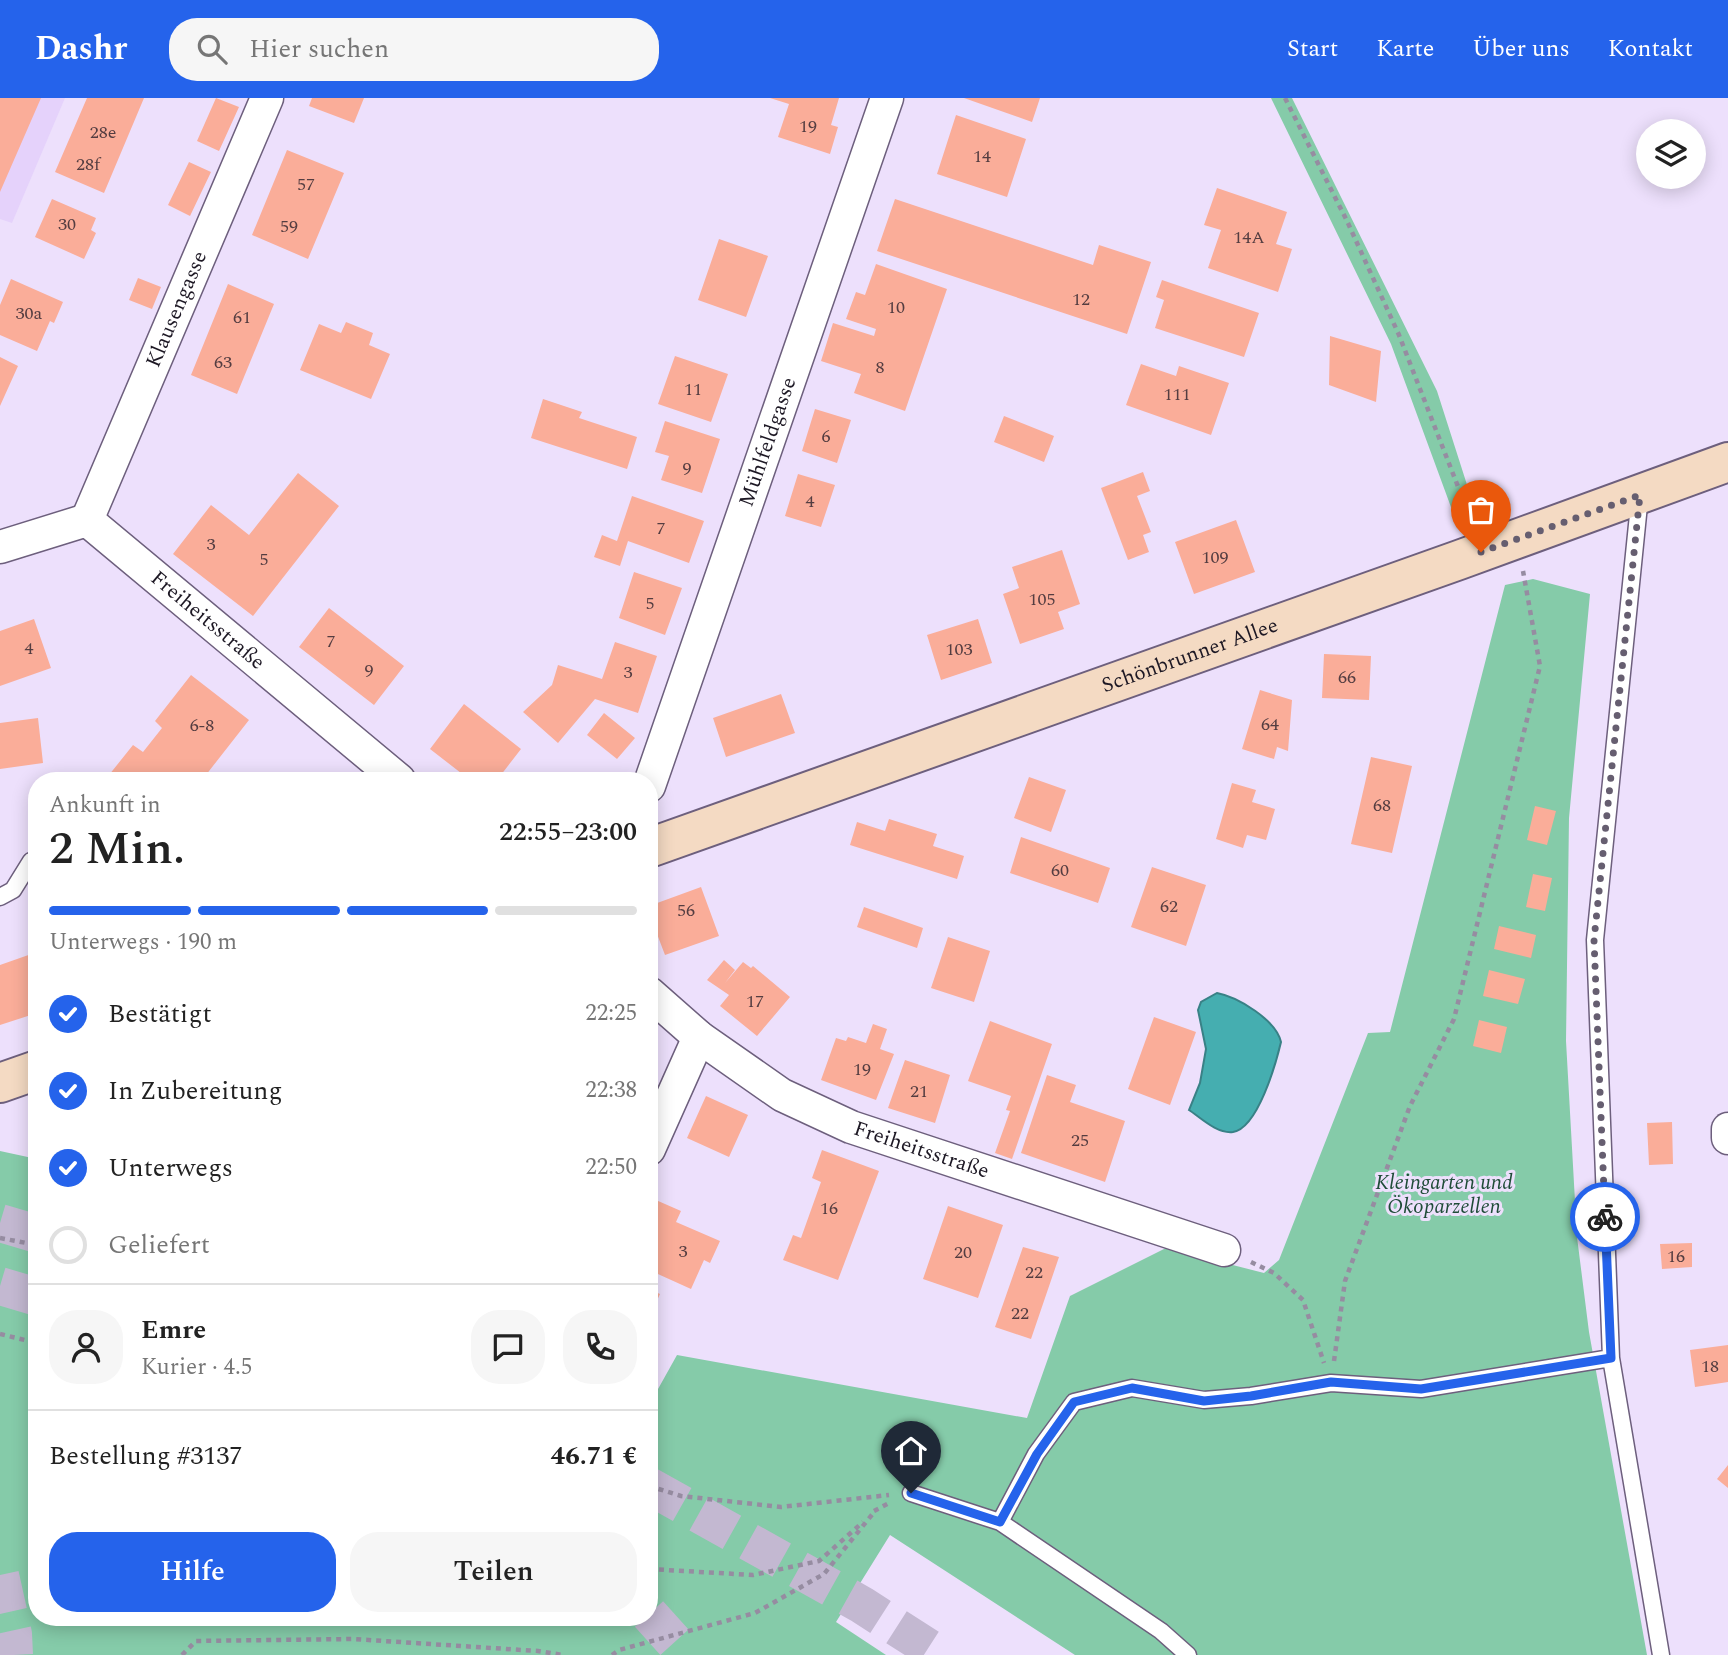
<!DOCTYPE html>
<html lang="de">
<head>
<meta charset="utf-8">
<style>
  :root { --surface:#fff; --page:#f6f6f6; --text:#222; --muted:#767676; --line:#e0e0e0; --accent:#2563eb }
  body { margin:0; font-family:Spectral,serif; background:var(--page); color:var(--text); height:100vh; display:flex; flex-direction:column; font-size:26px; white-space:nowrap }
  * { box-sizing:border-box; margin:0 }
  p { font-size:23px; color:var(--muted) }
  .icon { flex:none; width:38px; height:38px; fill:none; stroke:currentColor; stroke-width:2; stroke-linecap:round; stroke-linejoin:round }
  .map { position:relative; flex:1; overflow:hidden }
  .drawer { position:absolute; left:28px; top:674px; width:630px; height:854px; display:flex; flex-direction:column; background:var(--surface); border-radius:28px; box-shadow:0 4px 18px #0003 }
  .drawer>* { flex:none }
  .controls { position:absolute; left:1636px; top:21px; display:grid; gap:14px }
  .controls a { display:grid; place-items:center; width:70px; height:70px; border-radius:50%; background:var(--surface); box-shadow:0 4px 18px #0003; font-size:35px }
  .pin { position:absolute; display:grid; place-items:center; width:60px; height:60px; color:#fff; margin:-72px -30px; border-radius:50% 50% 50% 0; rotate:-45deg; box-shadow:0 0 7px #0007 }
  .pin .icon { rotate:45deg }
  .courier { position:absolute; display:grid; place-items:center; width:70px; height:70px; margin:-35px; border:5px solid #2563eb; border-radius:50%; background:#fff; color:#222; box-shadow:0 2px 9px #0007 }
  .head em { font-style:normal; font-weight:600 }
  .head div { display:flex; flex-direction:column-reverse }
  .head { display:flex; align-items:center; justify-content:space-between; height:119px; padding:0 21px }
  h1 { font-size:46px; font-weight:600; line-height:52px }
  .bar { display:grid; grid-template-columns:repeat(4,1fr); gap:10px 7px; align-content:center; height:84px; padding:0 21px }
  .bar i { height:9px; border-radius:5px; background:var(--line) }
  .bar .current { background:var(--accent) }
  .bar p { grid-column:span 4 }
  .line { display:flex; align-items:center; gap:18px; padding:0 21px; border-top:2px solid var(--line) }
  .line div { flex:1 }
  .round { display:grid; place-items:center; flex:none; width:74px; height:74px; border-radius:28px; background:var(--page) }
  ol { padding:0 21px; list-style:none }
  li { display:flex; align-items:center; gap:21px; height:77px }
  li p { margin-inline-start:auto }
  li .icon { padding:7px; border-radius:50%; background:var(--accent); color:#fff; stroke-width:4 }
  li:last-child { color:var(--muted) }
  li i { width:38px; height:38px; border:4px solid var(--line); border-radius:50% }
  .action { display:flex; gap:14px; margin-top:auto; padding:14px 21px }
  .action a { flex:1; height:80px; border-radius:28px; background:var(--accent); color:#fff; font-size:28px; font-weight:600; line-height:80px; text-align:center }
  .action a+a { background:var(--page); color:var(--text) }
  header { display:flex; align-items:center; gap:42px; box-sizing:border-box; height:98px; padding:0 35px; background:var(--accent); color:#fff }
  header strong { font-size:33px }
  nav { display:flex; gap:38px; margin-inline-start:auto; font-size:24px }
  .search { width:490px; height:63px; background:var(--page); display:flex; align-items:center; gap:18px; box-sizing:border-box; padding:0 24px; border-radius:28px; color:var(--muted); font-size:26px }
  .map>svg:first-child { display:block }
  .built { fill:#e5d2fb }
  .green { fill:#85cba9 }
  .water { fill:#45aeb0; stroke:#398186; stroke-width:2 }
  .building { fill:#faad99 }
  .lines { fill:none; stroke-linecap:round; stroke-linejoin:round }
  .motorway-tunnel { stroke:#c3b8d1; stroke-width:38; stroke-dasharray:38 19; stroke-linecap:butt }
  .service-casing { stroke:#6d5f7d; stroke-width:19 }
  .minor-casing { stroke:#6d5f7d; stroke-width:35 }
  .secondary-casing { stroke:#6d5f7d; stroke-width:42 }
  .path { stroke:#968ca1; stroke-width:4.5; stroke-dasharray:5 5; stroke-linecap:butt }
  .service { stroke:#fff; stroke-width:16 }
  .minor { stroke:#fff; stroke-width:32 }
  .secondary { stroke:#f4dac3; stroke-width:38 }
  .done { stroke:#665e70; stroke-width:7; stroke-dasharray:0 12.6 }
  .route { stroke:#2563eb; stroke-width:9 }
  .labels { text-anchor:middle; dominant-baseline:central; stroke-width:6; stroke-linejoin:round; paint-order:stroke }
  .number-label { font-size:18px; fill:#543d41 }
  .street-label { font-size:21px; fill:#1d1824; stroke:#ede0fc }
  .park-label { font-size:21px; font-style:italic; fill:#1f4c38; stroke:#ede0fc }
</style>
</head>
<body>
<header>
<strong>Dashr</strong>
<div class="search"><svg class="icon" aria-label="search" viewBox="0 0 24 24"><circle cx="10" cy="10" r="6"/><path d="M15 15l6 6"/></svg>Hier suchen</div>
<nav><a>Start</a><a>Karte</a><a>Über uns</a><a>Kontakt</a></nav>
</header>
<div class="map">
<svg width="1728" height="1557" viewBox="0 0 1728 1557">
  <rect width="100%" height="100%" fill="#ede0fc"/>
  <!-- built -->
  <path class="built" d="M0 0H65L12 125 0 121Z"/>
  <!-- green -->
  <path class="green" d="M1271 0H1292L1437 293 1469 393 1487 408 1455 420 1391 246Z
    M1533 481 1590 496 1569 720 1566 943 1577 1139 1589 1234 1647 1557H1075L890 1437 836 1524 886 1557H0V1053L37 1061V1519H649V1298L653 1300 677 1257 1027 1320 1070 1198 1166 1150 1264 1175 1279 1162 1368 935 1390 934 1505 487Z"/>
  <!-- water -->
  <path class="water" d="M1217 895C1238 899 1276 922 1281 944 1276 965 1258 1030 1233 1034 1217 1036 1201 1020 1189 1012L1200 985 1206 951 1198 912 1201 904Z"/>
  <!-- building -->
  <path class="building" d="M0 0H41L0 94Z
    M87 0H144L104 95 55 74Z
    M216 0 239 9 219 53 197 43Z
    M312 0H364L354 25 309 8Z
    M770 0H839L831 27 838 29 830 56 778 39 789 6Z
    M964 0H1040L1032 24Z
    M956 17 1026 41 1007 99 937 76Z
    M287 52 344 75 308 161 252 137Z
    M189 64 211 74 190 118 168 107Z
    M1217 90 1287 114 1276 146 1292 151 1278 194 1208 170 1221 132 1204 127Z
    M52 101 96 120 91 132 96 135 84 161 35 139Z
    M895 101 1093 167 1099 147 1151 164 1127 236 877 153Z
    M719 141 768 158 746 219 698 202Z
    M876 166 947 191 905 313 854 295 861 276 821 263 833 225 874 238 876 231 846 221 856 194 865 197Z
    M138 180 161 189 152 211 129 202Z
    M11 181 63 204 54 225 50 223 37 253 0 237V207Z
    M1162 182 1259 215 1244 259 1155 230 1164 202 1156 199Z
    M228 186 274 206 237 296 191 277Z
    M346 224 373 235 369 247 390 256 371 301 300 272 319 226 341 235Z
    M1330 238 1381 253 1376 304 1329 287Z
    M675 258 728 276 711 324 658 306Z
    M0 259 18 268 0 308Z
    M1141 266 1176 278 1179 268 1229 285 1211 337 1126 307Z
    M543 301 582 314 579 320 637 339 627 371 531 340Z
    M815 311 851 322 837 365 802 353Z
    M1004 318 1054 338 1044 364 994 344Z
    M665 323 720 341 702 395 661 382 669 358 655 354Z
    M1143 374 1150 393 1137 398 1151 434 1143 437 1149 454 1128 462 1101 390Z
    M298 375 339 408 253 518 173 456 211 407 249 437Z
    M798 376 835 387 821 429 785 418Z
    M632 398 704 423 689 465 628 443 620 468 594 459 602 437 617 443Z
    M1236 422 1255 474 1194 496 1175 444Z
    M1062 452 1080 506 1058 514 1064 531 1020 546 1003 496 1019 490 1012 469Z
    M634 474 682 490 665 537 619 520Z
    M329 510 404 568 374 607 299 549Z
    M34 521 51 570 0 588V533Z
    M978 521 992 565 941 582 927 537Z
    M615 544 657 558 638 615 595 601 558 645 523 614 552 587 558 567 602 581Z
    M1324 556 1371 558 1369 602 1322 600Z
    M191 577 249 622 202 682H105L133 647 143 654 162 630 155 623Z
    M1260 592 1292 602 1288 653 1277 649 1274 661 1242 651Z
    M781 596 795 635 726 659 713 620Z
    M464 606 521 651 497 682H470L430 651Z
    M604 615 635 640 617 661 587 637Z
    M38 620 43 665 0 671V625Z
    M1371 659 1412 668 1392 755 1351 746Z
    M1029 679 1066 692 1051 734 1014 720Z
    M1232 685 1256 692 1252 704 1275 711 1266 742 1247 737 1243 750 1216 741Z
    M1535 708 1556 713 1547 747 1527 742Z
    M889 721 937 736 933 748 964 758 957 781 850 747 857 724 885 733Z
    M1021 739 1110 770 1098 805 1010 775Z
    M1152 769 1206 787 1186 848 1131 829Z
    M1533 776 1552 780 1545 813 1526 809Z
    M701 789 719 838 665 857 649 815V808Z
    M864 809 923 830 917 850 857 829Z
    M1499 828 1536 837 1531 860 1494 851Z
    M948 839 990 853 974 904 931 890Z
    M37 854V915L0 927V867Z
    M724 862 735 872 725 885 743 864 751 870 753 868 790 899 757 938 720 908 729 897 707 882Z
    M1489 872 1525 881 1518 906 1483 898Z
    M1154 919 1196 934 1170 1007 1128 991Z
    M1479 922 1507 929 1501 955 1473 948Z
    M990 923 1052 946 1012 1061 995 1055 1010 1013 1006 1012 1011 998 968 983Z
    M873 926 887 931 880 951 894 956 876 1002 821 982 836 940 846 943 848 939 866 945Z
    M905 962 950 977 935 1025 888 1010Z
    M1047 977 1076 987 1070 1004 1125 1023 1105 1084 1021 1055Z
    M706 998 748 1017 729 1059 687 1040Z
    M1672 1024 1673 1066 1649 1067 1647 1025Z
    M822 1052 879 1073 838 1182 783 1162 793 1137 801 1140 821 1084 812 1080Z
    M649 1099 681 1113 676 1124 720 1143 710 1165 704 1162 691 1191 649 1172 651 1118Z
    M948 1108 1003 1127 978 1200 923 1181Z
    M1692 1145V1169L1662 1171 1660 1146Z
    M1023 1149 1059 1159 1031 1241 995 1229Z
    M649 1191 660 1196 649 1220Z
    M1728 1247V1284L1695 1289 1690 1252Z
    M1728 1367V1390L1717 1381Z"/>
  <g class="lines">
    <!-- motorway-tunnel -->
    <path class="motorway-tunnel" d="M0 1125 37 1136
      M0 1188 37 1199
      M649 1388 862 1507 940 1557
      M0 1477 13 1536 14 1557
      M649 1516 686 1557"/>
    <defs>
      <path id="service" d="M1640 397 1595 842 1611 1260 1661 1557
        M0 799 13 792 31 763 37 762
        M911 1395 1000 1424
        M1188 1557 1161 1533 1000 1424 1036 1356 1074 1304 1132 1290 1204 1302 1251 1298 1331 1285 1421 1291 1611 1260"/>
      <g id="minor">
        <path id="s1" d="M87 422 267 0"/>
        <path id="s2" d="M0 449 87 422 399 682"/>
        <path id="s3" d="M649 688 887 0"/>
        <path id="s4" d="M649 895 699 939 782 997 851 1029 1224 1152"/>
        <path d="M1728 1031V1040"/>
        <path d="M649 1051 699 939"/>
      </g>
      <g id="secondary">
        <path id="s5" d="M649 750 1459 462 1728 364"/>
        <path d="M0 985 37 972"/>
      </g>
    </defs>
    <!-- service casing -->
    <use href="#service" class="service-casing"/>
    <!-- minor casing -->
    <use href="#minor" class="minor-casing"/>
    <!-- secondary casing -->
    <use href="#secondary" class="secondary-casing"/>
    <!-- path -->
    <path class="path" d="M1285 0 1347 123 1399 237 1471 422
      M0 1140 37 1147
      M1251 1164 1274 1175 1303 1202 1324 1265
      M0 1236 37 1245
      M1334 1263 1345 1183 1410 1008 1454 921 1540 568 1523 473
      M649 1388 681 1398 781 1409 889 1397
      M874 1413 891 1404
      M649 1471 753 1477 819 1463 863 1424
      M182 1557 196 1543 353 1541 538 1553 563 1557
      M612 1557 619 1552 755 1515 824 1476 875 1413"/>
    <!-- service -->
    <use href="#service" class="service"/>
    <!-- minor -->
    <use href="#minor" class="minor"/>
    <!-- secondary -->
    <use href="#secondary" class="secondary"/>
  </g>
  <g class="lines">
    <!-- done -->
    <path class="done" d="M1481 454 1640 397 1594 842 1605 1119"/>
    <!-- route -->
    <path class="route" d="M911 1395 1000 1424 1037 1356 1074 1304 1132 1290 1204 1303 1251 1298 1331 1284 1421 1291 1611 1260 1605 1119"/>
  </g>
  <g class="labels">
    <!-- number labels -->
    <g class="number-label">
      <text x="808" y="28">19</text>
      <text x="103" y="34">28e</text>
      <text x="982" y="58">14</text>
      <text x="88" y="66">28f</text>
      <text x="306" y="86">57</text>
      <text x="67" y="126">30</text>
      <text x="289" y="128">59</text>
      <text x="1249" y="139">14A</text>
      <text x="1081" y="201">12</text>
      <text x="896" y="209">10</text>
      <text x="29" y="215">30a</text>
      <text x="242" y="219">61</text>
      <text x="223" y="264">63</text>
      <text x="880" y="269">8</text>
      <text x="693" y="291">11</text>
      <text x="1177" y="296">111</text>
      <text x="826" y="338">6</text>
      <text x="687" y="370">9</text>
      <text x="810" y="403">4</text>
      <text x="661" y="430">7</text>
      <text x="211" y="446">3</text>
      <text x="1215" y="459">109</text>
      <text x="264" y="461">5</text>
      <text x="1042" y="501">105</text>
      <text x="650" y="505">5</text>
      <text x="331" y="543">7</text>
      <text x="29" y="550">4</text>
      <text x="959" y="551">103</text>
      <text x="369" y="572">9</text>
      <text x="628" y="574">3</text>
      <text x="1347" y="579">66</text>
      <text x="1270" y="626">64</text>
      <text x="202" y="627">6-8</text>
      <text x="1382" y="707">68</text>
      <text x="1060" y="772">60</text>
      <text x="1169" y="808">62</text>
      <text x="686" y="812">56</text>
      <text x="755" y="903">17</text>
      <text x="862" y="971">19</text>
      <text x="919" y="993">21</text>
      <text x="1080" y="1042">25</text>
      <text x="829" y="1110">16</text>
      <text x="683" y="1153">3</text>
      <text x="963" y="1154">20</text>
      <text x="1676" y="1158">16</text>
      <text x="1034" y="1174">22</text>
      <text x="1020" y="1215">22</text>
      <text x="1710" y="1268">18</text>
    </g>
    <!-- street labels -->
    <g class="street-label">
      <text stroke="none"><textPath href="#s1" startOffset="229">Klausengasse</textPath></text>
      <text stroke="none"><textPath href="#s3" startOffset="364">Mühlfeldgasse</textPath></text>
      <text stroke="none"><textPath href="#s2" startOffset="248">Freiheitsstraße</textPath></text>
      <text stroke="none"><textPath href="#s5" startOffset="574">Schönbrunner Allee</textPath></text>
      <text stroke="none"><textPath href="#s4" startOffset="318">Freiheitsstraße</textPath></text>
    </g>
    <!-- park labels -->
    <g class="park-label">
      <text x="1444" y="1085">Kleingarten und<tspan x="1444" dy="24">Ökoparzellen</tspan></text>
    </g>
  </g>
</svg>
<div class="controls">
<a><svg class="icon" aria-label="layers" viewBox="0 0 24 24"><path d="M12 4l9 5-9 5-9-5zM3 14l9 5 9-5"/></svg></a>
</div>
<div class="pin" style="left:1481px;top:454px;background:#ea580c"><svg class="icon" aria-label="bag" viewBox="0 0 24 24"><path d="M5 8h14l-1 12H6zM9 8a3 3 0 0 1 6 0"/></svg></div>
<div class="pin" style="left:911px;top:1395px;background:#1f2937"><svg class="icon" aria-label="home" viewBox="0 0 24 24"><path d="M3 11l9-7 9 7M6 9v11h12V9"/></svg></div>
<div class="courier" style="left:1605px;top:1119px"><svg class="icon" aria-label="bike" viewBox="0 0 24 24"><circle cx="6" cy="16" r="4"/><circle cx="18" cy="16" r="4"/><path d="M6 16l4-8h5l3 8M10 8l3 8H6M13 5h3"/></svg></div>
<section class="drawer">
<div class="head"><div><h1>2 Min.</h1><p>Ankunft in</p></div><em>22:55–23:00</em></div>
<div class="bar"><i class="current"></i><i class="current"></i><i class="current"></i><i></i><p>Unterwegs · 190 m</p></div>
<ol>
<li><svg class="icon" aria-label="check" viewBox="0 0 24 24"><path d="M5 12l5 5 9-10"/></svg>Bestätigt<p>22:25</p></li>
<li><svg class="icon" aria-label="check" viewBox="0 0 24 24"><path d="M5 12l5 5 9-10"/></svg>In Zubereitung<p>22:38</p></li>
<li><svg class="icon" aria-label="check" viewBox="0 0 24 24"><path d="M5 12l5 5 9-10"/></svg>Unterwegs<p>22:50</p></li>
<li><i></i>Geliefert</li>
</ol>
<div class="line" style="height:126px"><a class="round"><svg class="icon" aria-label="person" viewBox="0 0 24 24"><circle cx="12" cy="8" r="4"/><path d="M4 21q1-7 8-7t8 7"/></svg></a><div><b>Emre</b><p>Kurier · 4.5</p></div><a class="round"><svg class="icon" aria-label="chat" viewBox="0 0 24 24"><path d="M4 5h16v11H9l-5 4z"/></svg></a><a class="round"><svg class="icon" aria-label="phone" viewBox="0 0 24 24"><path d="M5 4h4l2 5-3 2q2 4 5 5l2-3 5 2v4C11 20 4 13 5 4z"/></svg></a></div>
<div class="line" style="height:91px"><div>Bestellung #3137</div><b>46.71 €</b></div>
<div class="action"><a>Hilfe</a><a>Teilen</a></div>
</section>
</div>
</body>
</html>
